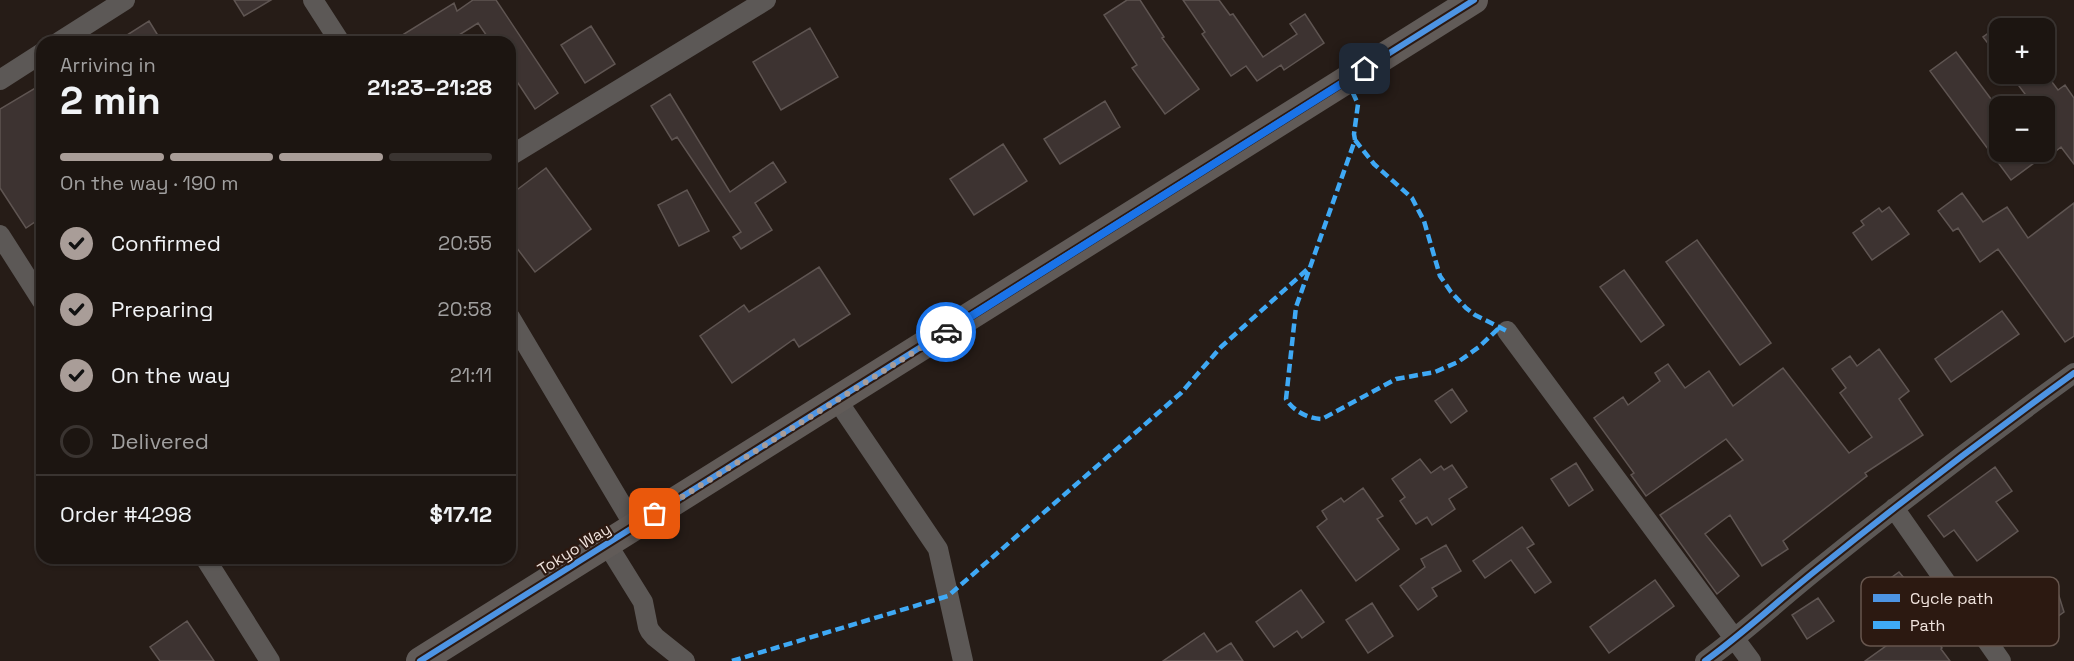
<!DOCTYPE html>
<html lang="en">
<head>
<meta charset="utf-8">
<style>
  :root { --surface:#1c1511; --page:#29221f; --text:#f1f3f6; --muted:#a09f9f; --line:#3a3431; --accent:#a99d98 }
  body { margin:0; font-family:"Space Grotesk",sans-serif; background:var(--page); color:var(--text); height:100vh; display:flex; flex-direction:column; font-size:22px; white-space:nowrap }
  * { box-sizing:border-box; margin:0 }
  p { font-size:20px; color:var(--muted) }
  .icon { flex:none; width:33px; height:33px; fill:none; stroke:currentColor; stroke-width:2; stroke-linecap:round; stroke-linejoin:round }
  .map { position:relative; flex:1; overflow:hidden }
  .side { position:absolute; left:36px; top:36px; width:480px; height:528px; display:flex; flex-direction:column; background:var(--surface); border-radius:18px; box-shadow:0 2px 4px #0004,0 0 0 2px var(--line) }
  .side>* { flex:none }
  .buttons { position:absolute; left:1989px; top:18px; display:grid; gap:12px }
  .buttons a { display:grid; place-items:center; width:66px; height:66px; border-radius:12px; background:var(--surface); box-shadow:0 2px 4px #0004,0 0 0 2px var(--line); font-size:30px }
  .pin { position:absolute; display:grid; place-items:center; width:51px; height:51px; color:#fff; margin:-26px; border-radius:12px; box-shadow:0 3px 9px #0006 }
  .courier { position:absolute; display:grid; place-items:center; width:60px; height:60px; margin:-30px; border:4px solid #1a73e8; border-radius:50%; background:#fff; color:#222; box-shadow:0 2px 8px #0007 }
  .head em { font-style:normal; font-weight:700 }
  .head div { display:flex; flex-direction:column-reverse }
  .head { display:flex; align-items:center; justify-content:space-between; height:102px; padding:0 24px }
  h1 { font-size:39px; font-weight:700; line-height:45px }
  .bar { display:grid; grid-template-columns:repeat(4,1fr); gap:9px 6px; align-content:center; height:72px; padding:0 24px }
  .bar i { height:8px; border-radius:4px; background:var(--line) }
  .bar .selected { background:var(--accent) }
  .bar p { grid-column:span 4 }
  .line { display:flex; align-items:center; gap:15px; padding:0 24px; border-top:2px solid var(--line) }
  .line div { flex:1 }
  ol { padding:0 24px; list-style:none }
  li { display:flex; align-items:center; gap:18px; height:66px }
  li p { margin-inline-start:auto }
  li .icon { padding:6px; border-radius:50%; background:var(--accent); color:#111; stroke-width:4 }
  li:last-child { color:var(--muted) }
  li i { width:33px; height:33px; border:3px solid var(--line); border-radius:50% }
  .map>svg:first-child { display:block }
  .building { fill:#3d3331; stroke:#5f5552; stroke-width:1.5 }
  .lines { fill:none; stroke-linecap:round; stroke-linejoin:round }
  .street { stroke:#5c5856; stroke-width:20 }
  .secondary { stroke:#615b58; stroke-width:28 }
  .quiet { stroke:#3fa9f5; stroke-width:4.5; stroke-dasharray:9 4.5; stroke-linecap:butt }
  .cycleway-casing { stroke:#2c1911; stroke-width:10 }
  .cycleway { stroke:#4d94e3; stroke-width:6 }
  .done { stroke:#a99d98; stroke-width:6; stroke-dasharray:0 10.8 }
  .route { stroke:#1a73e8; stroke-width:8 }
  .labels { text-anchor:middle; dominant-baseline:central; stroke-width:4.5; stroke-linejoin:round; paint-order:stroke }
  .street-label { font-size:16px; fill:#f0e3dd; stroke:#2c1911 }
  .key { fill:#2c1911; stroke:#67564e; stroke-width:1.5 }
  .key-label { font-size:16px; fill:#f0e3dd }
</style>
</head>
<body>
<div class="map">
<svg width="2074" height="661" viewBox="0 0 2074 661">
  <rect width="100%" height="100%" fill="#261c17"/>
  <!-- building -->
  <path class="building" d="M234 0H271L244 16Z
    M473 0H496L558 93 535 109 510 71V42H491L478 23 448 42H391L454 3 457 11Z
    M1127 0H1140L1164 37 1162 38 1199 89 1165 114 1132 68 1137 65 1104 15Z
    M1183 0H1219L1230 15 1233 14 1263 57 1297 34 1290 24 1305 14 1324 43 1284 70 1281 65 1257 81 1246 66 1231 76 1202 34 1205 32Z
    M149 21 162 42H116Z
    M2000 25V59L1983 37Z
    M591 26 615 64 585 83 561 45Z
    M810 28 838 77 781 110 753 62Z
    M1956 52 2000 111V152H2049L2044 146V137L2052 131 2044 121V106H2034L2010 74H2046L2058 90 2065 85 2074 98V164L2061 147 2051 155 2049 152 2011 180 1930 71Z
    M42 84V217L26 228 0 188V109Z
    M670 94 730 192 773 162 786 182 755 203 772 230 741 249 733 237 741 232 677 137 672 140 651 106Z
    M1105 101 1120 127 1060 164 1044 139Z
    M1003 144 1027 181 974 215 950 179Z
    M546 168 591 229 535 272 510 239V195Z
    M687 190 709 231 679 246 658 205Z
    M1962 193 1983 222 2007 207 2028 238 2074 203V336L2065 342 1998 249 1980 262 1958 228 1953 231 1938 211Z
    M1889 207 1909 234 1872 260 1853 233 1864 225 1861 221 1879 208 1882 212Z
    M1697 240 1771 343 1740 365 1666 262Z
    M819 267 850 314 799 347 794 339 732 383 700 336 744 305 749 312Z
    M1624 270 1664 325 1641 342 1600 287Z
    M2002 311 2019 334 1951 382 1935 359Z
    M1879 349 1909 391 1899 399 1923 435 1865 473 1867 476 1783 541 1788 549 1762 566 1730 515 1705 534 1739 576 1717 594 1660 515 1743 460 1726 439 1646 496 1631 475 1634 473 1594 418 1623 397 1628 405 1660 381 1655 373 1668 364 1685 388 1709 371 1733 406 1783 368 1849 453 1872 437 1840 393 1846 388 1832 369 1850 356 1857 366Z
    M1452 389 1467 411 1451 423 1435 401Z
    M1420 459 1431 473 1441 466 1444 470 1452 465 1467 487 1449 499 1455 509 1432 525 1427 517 1416 524 1400 501 1405 497 1392 479Z
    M1576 463 1593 490 1569 506 1551 479Z
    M1995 467 2012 491 1996 502 2018 531 1977 561 1954 530 1944 537 1928 516Z
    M1363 488 1383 516 1377 519 1399 549 1356 581 1317 527 1327 519 1322 511 1341 498 1344 502Z
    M1522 527 1534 544 1527 548 1551 582 1535 593 1511 560 1485 578 1473 561Z
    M1446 545 1461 571 1432 588 1437 596 1418 610 1400 586 1425 567 1421 559Z
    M1899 572 1910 585 1895 597 1884 583Z
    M1655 580 1674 606 1609 653 1590 627Z
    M1301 590 1324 622 1302 638 1297 631 1274 647 1256 622Z
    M1905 591 1942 648 1941 649 1950 661H1865L1897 638 1878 608Z
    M2058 593 2064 612 2019 644 2014 625Z
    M1818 598 1834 621 1807 639 1792 615Z
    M1372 603 1393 636 1368 653 1346 620Z
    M187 621 214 661H160L150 647Z
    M1204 633 1217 652 1231 643 1243 661H1163Z"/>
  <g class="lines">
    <!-- street -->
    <path class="street" d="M313 0 340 42
      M59 42 125 0
      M0 80 42 53
      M510 156 766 0
      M0 235 42 301
      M510 317 635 527
      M1507 331 1751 661
      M837 400 938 549 963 661
      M1894 508 2001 661
      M607 544 643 602 648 627 650 631 655 637 685 661
      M205 558 270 661
      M1705 661C1745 632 1780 599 1819 568 1902 501 1987 436 2074 373"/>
    <!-- secondary -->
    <path class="secondary" d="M420 661 1474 0"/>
    <!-- quiet -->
    <path class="quiet" d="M1347 80 1358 104 1354 134 1355 140 1296 307 1286 399C1293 411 1309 419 1322 419L1396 379 1435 372 1458 362 1479 347 1500 327
      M1355 140 1374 164 1412 198 1424 221 1440 276 1451 292 1466 308 1475 315 1507 331
      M732 661 948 596 1181 393 1221 347 1311 266"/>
    <defs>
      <path id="cycleway" d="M420 661 1474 0
        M1705 661C1745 632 1780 599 1819 568 1902 501 1987 436 2074 373"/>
    </defs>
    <!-- cycleway casing -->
    <use href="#cycleway" class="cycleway-casing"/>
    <!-- cycleway -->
    <use href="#cycleway" class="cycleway"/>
  </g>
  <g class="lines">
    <!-- done -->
    <path class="done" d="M655 514 946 332"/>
    <!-- route -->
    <path class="route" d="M946 332 1365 69"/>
  </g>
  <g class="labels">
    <!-- street labels -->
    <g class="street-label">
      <text transform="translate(574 549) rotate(-32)">Tokyo Way</text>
    </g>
  </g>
  <!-- legend -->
  <rect x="1861" y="577" width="198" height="69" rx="9" class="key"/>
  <rect x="1873" y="594" width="27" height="8" fill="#4d94e3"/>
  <rect x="1873" y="621" width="27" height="8" fill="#3fa9f5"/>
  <g class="key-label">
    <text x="1910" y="604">Cycle path</text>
    <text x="1910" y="631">Path</text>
  </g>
</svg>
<div class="buttons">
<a>+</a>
<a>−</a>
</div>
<div class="pin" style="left:655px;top:514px;background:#ea580c"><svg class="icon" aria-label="bag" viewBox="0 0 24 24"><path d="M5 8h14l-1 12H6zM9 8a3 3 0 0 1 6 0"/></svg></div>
<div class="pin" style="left:1365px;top:69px;background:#1f2937"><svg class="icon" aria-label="home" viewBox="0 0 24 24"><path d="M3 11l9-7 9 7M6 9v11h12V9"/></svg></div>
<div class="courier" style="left:946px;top:332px"><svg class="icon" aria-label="car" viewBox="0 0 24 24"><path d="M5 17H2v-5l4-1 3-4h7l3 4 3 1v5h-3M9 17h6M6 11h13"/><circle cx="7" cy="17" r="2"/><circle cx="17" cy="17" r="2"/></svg></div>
<section class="side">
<div class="head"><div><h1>2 min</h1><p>Arriving in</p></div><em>21:23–21:28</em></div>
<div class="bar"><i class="selected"></i><i class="selected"></i><i class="selected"></i><i></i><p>On the way · 190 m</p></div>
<ol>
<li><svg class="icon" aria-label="check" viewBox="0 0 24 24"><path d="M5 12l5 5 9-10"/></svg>Confirmed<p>20:55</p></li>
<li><svg class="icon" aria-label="check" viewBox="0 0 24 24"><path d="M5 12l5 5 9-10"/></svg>Preparing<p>20:58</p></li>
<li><svg class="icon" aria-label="check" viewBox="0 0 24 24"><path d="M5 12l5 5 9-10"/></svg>On the way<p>21:11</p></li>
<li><i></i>Delivered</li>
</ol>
<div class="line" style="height:78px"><div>Order #4298</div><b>$17.12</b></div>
</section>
</div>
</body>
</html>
